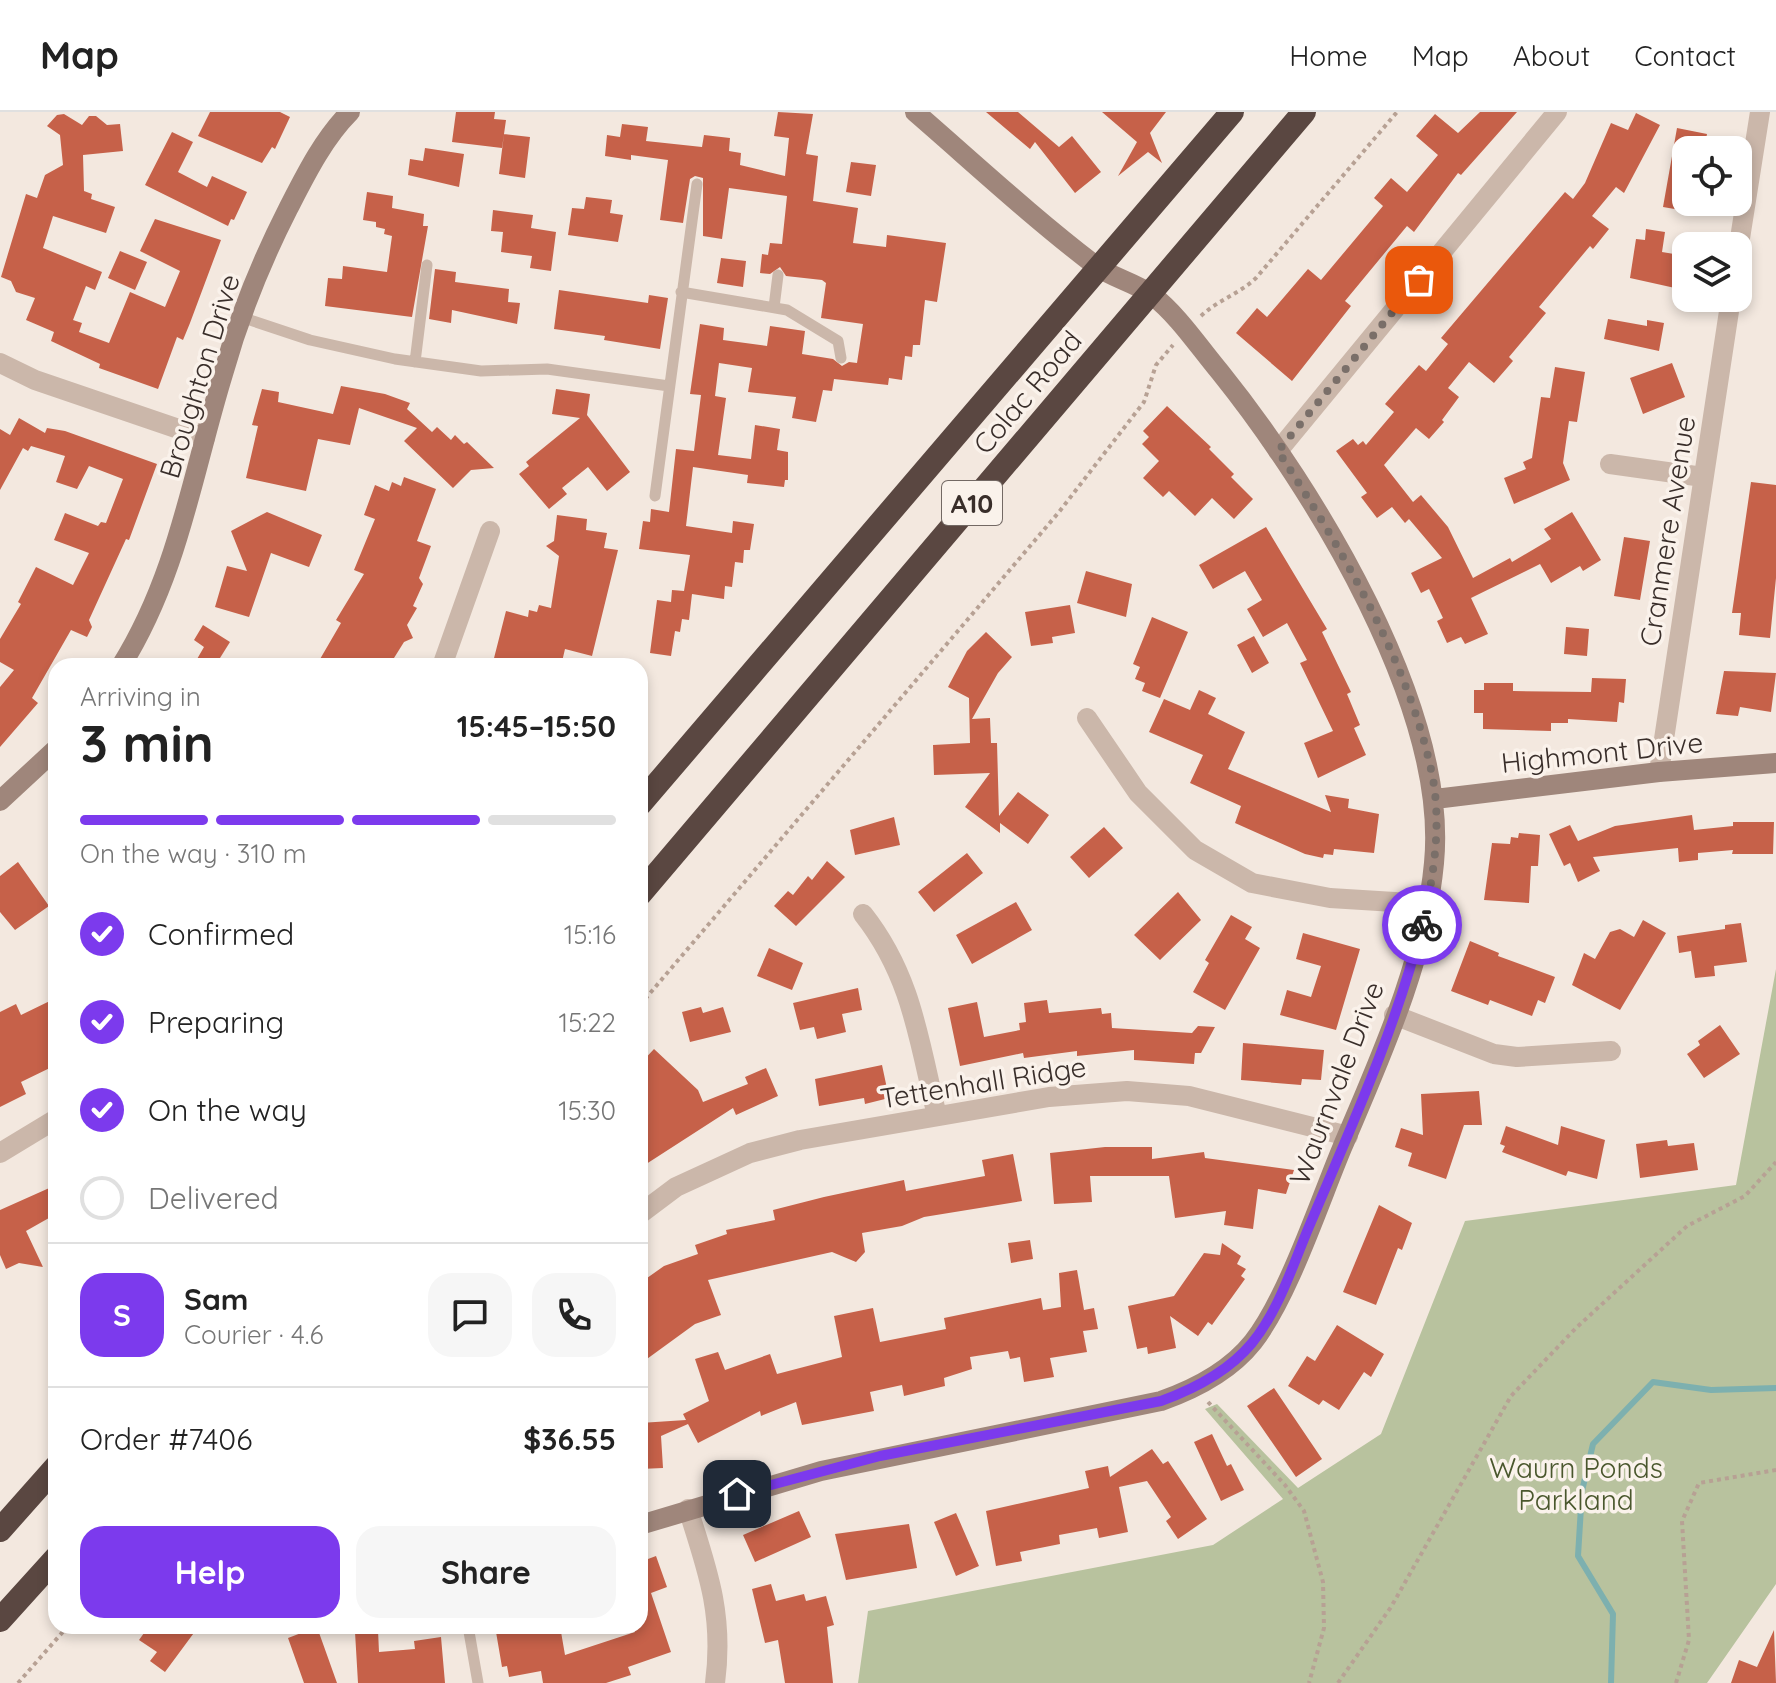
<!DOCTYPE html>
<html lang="en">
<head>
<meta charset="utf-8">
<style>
  :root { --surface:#fff; --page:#f6f6f6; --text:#222; --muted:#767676; --line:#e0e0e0; --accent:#7c3aed }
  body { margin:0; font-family:Quicksand,sans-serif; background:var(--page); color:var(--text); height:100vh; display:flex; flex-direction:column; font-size:30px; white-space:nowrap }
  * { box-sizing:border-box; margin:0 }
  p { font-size:26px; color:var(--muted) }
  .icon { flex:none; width:44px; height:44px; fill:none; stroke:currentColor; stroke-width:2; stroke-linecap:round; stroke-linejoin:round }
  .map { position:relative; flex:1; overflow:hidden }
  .drawer { position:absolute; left:48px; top:546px; width:600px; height:976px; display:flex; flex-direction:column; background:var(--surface); border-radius:24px; box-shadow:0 4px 12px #0003 }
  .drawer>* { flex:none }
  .controls { position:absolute; left:1672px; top:24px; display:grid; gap:16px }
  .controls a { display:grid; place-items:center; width:80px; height:80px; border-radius:16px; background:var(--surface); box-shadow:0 4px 12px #0003; font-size:40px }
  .pin { position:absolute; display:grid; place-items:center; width:68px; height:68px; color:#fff; margin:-34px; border-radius:16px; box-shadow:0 4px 12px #0006 }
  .courier { position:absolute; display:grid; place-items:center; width:80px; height:80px; margin:-40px; border:6px solid #7c3aed; border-radius:50%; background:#fff; color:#222; box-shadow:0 2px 10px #0007 }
  .summary em { font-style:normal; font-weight:700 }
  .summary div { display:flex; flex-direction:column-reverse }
  .summary { display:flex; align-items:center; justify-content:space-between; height:136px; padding:0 32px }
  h1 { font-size:52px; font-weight:700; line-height:60px }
  .bar { display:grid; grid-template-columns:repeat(4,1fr); gap:12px 8px; align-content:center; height:96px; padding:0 32px }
  .bar i { height:10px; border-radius:6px; background:var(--line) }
  .bar .current { background:var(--accent) }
  .bar p { grid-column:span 4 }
  .line { display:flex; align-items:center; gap:20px; padding:0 32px; border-top:2px solid var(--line) }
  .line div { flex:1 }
  .round { display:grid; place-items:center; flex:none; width:84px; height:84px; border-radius:24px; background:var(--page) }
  ol { padding:0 32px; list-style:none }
  li { display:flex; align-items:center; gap:24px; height:88px }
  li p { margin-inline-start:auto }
  li .icon { padding:8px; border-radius:50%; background:var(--accent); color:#fff; stroke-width:4 }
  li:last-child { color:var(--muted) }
  li i { width:44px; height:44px; border:4px solid var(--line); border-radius:50% }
  .cta { display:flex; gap:16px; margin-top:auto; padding:16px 32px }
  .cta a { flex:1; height:92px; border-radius:24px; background:var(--accent); color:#fff; font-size:32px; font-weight:700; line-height:92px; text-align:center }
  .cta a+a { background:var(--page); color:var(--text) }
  header { display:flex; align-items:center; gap:48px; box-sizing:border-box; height:112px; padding:0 40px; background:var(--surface); border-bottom:2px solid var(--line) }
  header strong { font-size:38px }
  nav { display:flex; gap:44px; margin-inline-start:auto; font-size:28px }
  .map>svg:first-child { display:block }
  .green { fill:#b8c29e }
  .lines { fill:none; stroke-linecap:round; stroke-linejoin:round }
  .stream { stroke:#7db0af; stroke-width:6 }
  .building { fill:#c66149 }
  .path { stroke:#b7a194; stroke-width:4; stroke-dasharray:4 4; stroke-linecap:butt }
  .lane { stroke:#cbb7aa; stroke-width:11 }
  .street { stroke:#cbb7aa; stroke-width:20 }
  .secondary { stroke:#9f867b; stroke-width:20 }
  .highway { stroke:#5a4741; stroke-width:24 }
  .done { stroke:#7a6f69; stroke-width:8; stroke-dasharray:0 14.4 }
  .route { stroke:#7c3aed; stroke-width:10 }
  .labels { text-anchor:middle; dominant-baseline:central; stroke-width:7; stroke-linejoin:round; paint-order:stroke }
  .shield { fill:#faf2eb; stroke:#736964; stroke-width:2 }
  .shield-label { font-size:26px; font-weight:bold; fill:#392e2a }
  .street-label { font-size:28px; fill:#392e2a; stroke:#faf2eb }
  .park-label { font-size:28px; fill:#4a572d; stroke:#faf2eb }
</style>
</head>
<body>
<header>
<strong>Map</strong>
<nav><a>Home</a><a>Map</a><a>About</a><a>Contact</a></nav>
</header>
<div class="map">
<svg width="1776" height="1571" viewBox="0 0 1776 1571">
  <rect width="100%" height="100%" fill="#f3e8df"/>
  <!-- green -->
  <path class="green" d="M1776 857V1472L1707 1571H858L868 1499 1213 1433 1283 1387 1205 1297 1217 1292 1298 1376 1381 1322 1465 1109 1736 1073Z"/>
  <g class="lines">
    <!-- stream -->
    <path class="stream" d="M1611 1571 1613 1502 1578 1444 1582 1379 1593 1332 1653 1270 1711 1278 1776 1276"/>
  </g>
  <!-- building -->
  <path class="building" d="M210 0H280L290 5 275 37 272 35 262 51 198 24Z
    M456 0H495L494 7 506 8 502 36 452 30Z
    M778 0 813 2 806 42 818 44 813 89 858 96 853 131 886 135 887 123 946 131 937 190 925 188 920 233H913L912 245 905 244 902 268 889 266 888 273 834 267 832 279 823 278 816 310 792 306 796 285 748 280 752 256 719 251 715 284 726 286 718 343 751 347 755 313 780 317 777 338 788 340V368H785L784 375 747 371 748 363 693 355 686 414 732 421 733 409 754 412 750 438H744L743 451 735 450 732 475 725 474 724 487 692 482 689 508 682 507 680 520 675 519 671 544 650 541 657 488 671 490 672 478 684 479 690 443 639 437 643 409 650 410 651 397 669 400 676 337 694 339 701 283 690 282 700 212 724 216 723 228 767 234 770 214 805 219 802 242 833 247 842 254 849 250 857 251 863 212 821 206 826 171 822 168 786 164 780 155 770 162 760 161 762 142 768 143 770 131 782 132 787 84 729 76 722 127 703 124V66L695 64 690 67 683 111 660 108 668 48 631 43V48L605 44 607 23 620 25 622 12 648 15 646 29 702 35 704 23 730 26 729 39 741 41 740 53 785 64 789 26 774 24Z
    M986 0H1018L1059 35 1072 24 1101 60 1075 81 1035 30 1030 37Z
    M1102 0H1166L1150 21 1162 51 1148 40 1118 64 1137 30Z
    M1480 0H1517L1461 63 1458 61 1414 120 1407 114 1345 189 1351 194 1292 269 1236 221 1257 196 1267 205 1308 157 1321 168 1383 94 1374 86 1391 66 1407 80 1438 43 1416 24 1435 2 1458 21Z
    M1636 1 1660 13 1624 81 1616 75 1592 104 1609 117 1593 137 1590 134 1539 195 1546 201 1509 245 1513 249 1494 271 1469 250 1448 276 1459 285 1442 308 1444 310 1429 327 1416 316 1384 353 1413 390 1421 383 1448 415 1473 466 1510 446 1512 450 1551 427 1544 417 1572 400 1601 448 1583 459 1580 454 1551 471 1540 452 1471 486 1488 522 1465 532 1461 525 1447 531 1437 509 1443 506 1429 477 1421 481 1411 461 1442 446 1409 407 1405 411 1392 395 1377 406 1361 385 1367 381 1336 339 1353 327 1358 333 1363 329 1366 333 1394 300 1385 292 1419 253 1426 259 1448 232 1441 226 1565 80 1573 87 1585 71 1611 11 1628 18Z
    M64 2 82 13 89 4H96L107 13 120 12 123 39 83 43 84 79 92 82 91 87 115 95 106 121 53 104 43 136 102 160 95 178 86 174 73 208 82 211 79 220 109 231 130 180 165 195 180 159 140 139 155 107 221 128 190 211 183 228 177 225 158 277 99 256 100 252 51 229 54 220 26 208 35 186 16 180 11 169 1 165 26 82 37 86 45 63 63 53 60 23 47 14 57 3Z
    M1677 16 1707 22 1704 38H1686V99L1663 95Z
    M172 20 193 30 178 60 207 75 212 64 247 80 234 108 231 107 228 114 145 73Z
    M504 22 530 25 525 66 499 62Z
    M425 36 464 42 459 75 408 63 410 47 423 49Z
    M851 50 876 53 871 84 846 80Z
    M367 80 393 84 392 96 424 102 423 114H428L412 205 325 194 328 166 342 167 343 154 387 160 392 124 384 122 385 117 376 115V110L363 108Z
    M586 85 612 88 610 101 623 103 618 130 568 123 572 96 584 97Z
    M493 98 533 103 531 116 556 120 551 159 530 156 532 144 501 140 503 120 491 119Z
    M1646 117 1665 120 1662 140 1686 144 1684 178 1630 166 1636 127 1645 128Z
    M120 139 147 150 135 178 108 166Z
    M721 146 746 149 743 175 717 171Z
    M435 157 456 160 455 170 509 177 508 190 520 191 517 212 452 198 451 211 429 207Z
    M559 178 648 191 649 183 668 186 660 237 604 228 605 224 554 217Z
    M1608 207 1647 214V208L1664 211 1659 239 1604 227Z
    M1672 251 1685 285 1643 302 1630 266Z
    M1555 255 1585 260 1577 310 1569 309 1563 351 1570 368 1514 392 1504 366 1526 357 1523 350 1532 346 1541 285 1550 286Z
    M341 274 385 282 410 291 407 297 432 320 437 315 451 328 455 323 464 332 467 330 494 356 471 358 453 376 404 329 417 316 359 296 350 333 318 327 306 379 246 366 258 314 252 313 262 277 279 280 278 290 333 302Z
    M556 277 590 282 587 303 630 360 607 379 588 355 562 376 567 382 549 397 519 362 529 354 526 350 580 306 552 302Z
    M1167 294 1211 335 1209 337 1234 362 1231 365 1253 387 1234 407 1212 386 1195 404 1169 379 1163 385 1143 366 1159 349 1142 332 1149 325 1143 319Z
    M19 306 45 321 47 316 65 319 157 352 129 428 126 427 89 508 92 515 87 525 71 518 32 586 38 591 0 635V575L14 558 0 550V527L21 492 18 490 36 455 73 473 89 441 54 428 65 401 98 414 101 410 106 411 123 367 89 354 77 377 56 370 65 344 31 334 28 339 23 336 0 378V317L10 323Z
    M404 365 436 377 417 429 431 434 419 466 423 472 413 494 417 496 407 513 413 526 404 530 389 554H316L341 511 336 508 364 462 354 458 375 407 364 403 375 373 389 379 392 370 401 374Z
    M1751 370 1776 373V466L1770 526 1739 523 1741 501H1732Z
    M267 400 322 423 309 455 271 441 249 505 215 495 227 454 247 459 231 419Z
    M557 403 587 407 586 418 607 421 604 436 618 438 592 544 565 537 561 554H492L506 499 528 505 529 498 537 500 539 493 551 496 559 444 546 434 554 429Z
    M1266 415 1327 517 1322 520 1351 580 1347 582 1360 613 1354 616 1366 643 1318 666 1304 631 1333 619 1300 551 1307 548 1287 511 1263 525 1247 497 1262 488 1245 459 1213 477 1199 453Z
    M1624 425 1650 429 1640 488 1614 484Z
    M1086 459 1132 472 1126 505 1077 491Z
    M1070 493 1075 521 1052 525 1053 531 1031 534 1025 500Z
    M1152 505 1188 520 1160 586 1142 579 1145 571 1135 567 1140 555 1133 552Z
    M203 513 230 530 215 554H193L204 535 194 528Z
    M1566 515 1589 517 1587 544 1564 542Z
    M986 520 1012 545 998 561 972 607 990 606 991 631H997L999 704 1018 680 1049 703 1028 732 1000 711V721L965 695 990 661 934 663 933 633 970 631 969 586 948 575 967 539Z
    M1254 524 1269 551 1252 561 1237 533Z
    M1724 559 1776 561 1771 600 1740 595 1738 604 1716 602Z
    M1592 566 1626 567 1624 591 1619 590 1617 610 1568 607V611H1551V619L1483 617V601H1474V578H1484V571H1513V579L1591 580Z
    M1199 578 1216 586 1208 602 1245 620 1228 657 1331 700 1325 683 1349 687 1348 696 1379 702 1374 741 1334 737 1333 743 1324 742 1323 746 1305 742 1235 711 1241 694 1190 671 1203 643 1149 620 1164 587 1190 598Z
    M1692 703 1694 718 1733 714V710H1774L1773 742H1732L1733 738 1698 741V748L1679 750 1678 736 1593 745 1600 759 1578 770 1570 751 1564 754 1549 722 1570 713 1578 729 1615 714Z
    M894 705 900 733 855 743 850 718Z
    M1104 715 1123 736 1089 766 1070 745Z
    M1519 721 1540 723 1538 754H1531L1529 791 1484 788 1492 731 1510 732 1511 725 1518 726Z
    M967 741 983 761 934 800 918 780Z
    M827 749 845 765 796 814 774 794 788 779 793 783 808 764 812 768Z
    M18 750 49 794 15 818 0 800V764Z
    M1178 780 1201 808 1160 848 1134 823Z
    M1016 790 1032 818 972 852 956 823Z
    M1231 803 1252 815 1245 827 1260 836 1225 898 1193 880 1209 851 1205 848Z
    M1643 808 1666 821 1620 898 1572 873 1584 841 1595 847 1610 820 1620 817 1634 825Z
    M1741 811 1747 850 1714 854 1715 864 1695 866 1691 839 1679 841 1677 824 1725 817V813Z
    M1303 821 1360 837 1336 918 1280 903 1287 878 1311 885 1321 854 1296 847Z
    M1470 829 1499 841 1498 844 1555 865 1545 891 1538 888 1532 904 1490 888 1488 893 1451 879Z
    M769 836 803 851 792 878 757 864Z
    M858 876 862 898 842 902 846 920 817 927 814 915 800 918 793 891Z
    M56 886V953L21 970 26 982 0 995V900L16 892 21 903Z
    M1047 888 1049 901 1101 896 1102 902 1111 901 1112 916 1192 921 1198 914 1215 915 1201 941H1195L1194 952 1134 948V938L1077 944V939L1024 946 1023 941 960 954 948 896 977 890 984 925 1020 918 1019 911 1026 910 1024 891Z
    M701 895 703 901 723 895 731 920 690 930 682 900Z
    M1720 913 1740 942 1704 966 1687 942 1700 933 1698 929Z
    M1243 931 1324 938 1321 968 1302 967 1301 973 1241 968Z
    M654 937 698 978 703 990 748 972 745 965 766 956 778 984 736 1003 733 996 640 1056V952Z
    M882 953 889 986 865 992 864 986 819 994 815 967Z
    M1479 979 1482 1013H1464L1446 1067 1408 1054 1412 1041 1395 1035 1401 1016 1423 1023 1421 982Z
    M1506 1014 1558 1033 1561 1014 1605 1028 1597 1067 1568 1059 1566 1064 1502 1040 1505 1034 1500 1032Z
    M1667 1028 1668 1034 1694 1031 1698 1058 1640 1066 1636 1032Z
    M1105 1035H1152V1047L1204 1040 1205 1046 1294 1058 1286 1082 1258 1077 1253 1117 1224 1113 1226 1099 1175 1106 1169 1064H1090L1092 1090 1054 1092 1050 1041Z
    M1013 1042 1022 1089 924 1105 902 1114 862 1121 865 1140 856 1150 832 1140 708 1168 721 1203 695 1212 640 1252V1171L664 1154 698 1142 695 1133 727 1122 726 1118 775 1108 773 1098 824 1085 904 1068 906 1079 985 1064 982 1048Z
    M56 1073V1102L26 1119 43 1155 19 1151 6 1157 0 1143V1098Z
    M1379 1093 1412 1111 1402 1138 1398 1136 1376 1193 1343 1180Z
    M1030 1128 1033 1147 1011 1151 1008 1131Z
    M1222 1131 1241 1144 1237 1152 1246 1157 1241 1164 1245 1167 1212 1213 1208 1210 1198 1224 1170 1204 1176 1236 1148 1242 1147 1235 1137 1237 1128 1194 1174 1184 1204 1141 1220 1143Z
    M1077 1158 1084 1198 1094 1196 1098 1217 1083 1219 1087 1240 1050 1246 1054 1265 1024 1270 1020 1245 1010 1247 1008 1239 970 1245 972 1257 944 1266 945 1274 904 1284 902 1273 870 1280 874 1299 802 1313 796 1290 761 1304 760 1299 698 1331 688 1312 661 1324 663 1356 640 1357V1311L686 1308 683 1302 709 1289 695 1247 718 1240 725 1258 770 1242 777 1262 842 1245 834 1204 873 1196 880 1230 946 1217 944 1206 1041 1186 1043 1198 1061 1195 1059 1161Z
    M1337 1213 1384 1242 1371 1265 1364 1260 1339 1298 1323 1288 1319 1293 1288 1274 1307 1244 1315 1249Z
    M1274 1276 1322 1347 1296 1365 1247 1294Z
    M1212 1322 1227 1354 1231 1352 1244 1378 1221 1389 1194 1330Z
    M1152 1337 1163 1352 1168 1349 1207 1407 1178 1427 1166 1409 1171 1405 1147 1369 1119 1375 1128 1420 1099 1426 1097 1416 1059 1423 1060 1432 1020 1440 1022 1449 996 1454 986 1399 1089 1376 1085 1359 1108 1354 1110 1365Z
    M799 1399 811 1425 755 1450 743 1423Z
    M956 1401 979 1454 956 1464 934 1410Z
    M909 1412 917 1456 846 1468 835 1422Z
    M656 1444 667 1475 651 1481 671 1540 628 1555 631 1563 606 1571H543L541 1559 509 1565 507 1554 502 1555 496 1520 500 1518 560 1514 565 1543 635 1520 633 1514H640V1450Z
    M771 1472 776 1489 804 1482 806 1489 826 1484 834 1513 827 1515 833 1571H785L778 1528 765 1531 752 1477Z
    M149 1514H199L165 1560 150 1549 157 1540 139 1528Z
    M317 1515 337 1571H304L288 1526Z
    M378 1518 379 1540 415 1537 414 1529 441 1525 445 1571H358L355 1520Z
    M1774 1518 1776 1571H1731L1739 1548 1757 1555Z"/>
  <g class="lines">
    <!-- path -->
    <path class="path" d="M1201 204C1218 188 1239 182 1256 166L1397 0
      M640 893 1059 400 1144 290 1156 253 1173 233
      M1208 1290 1285 1373 1304 1399 1323 1470 1324 1516 1309 1571
      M18 1571 68 1514
      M1338 1571 1391 1495 1511 1284 1576 1216 1687 1114 1745 1084 1776 1050
      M1676 1571 1689 1528 1682 1409 1699 1371 1776 1358"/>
    <!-- lane -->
    <path class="lane" d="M681 180 787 198 838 229 841 246
      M774 195 778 163
      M241 205 310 228 395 247 481 259 547 257 669 274
      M415 250 427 153
      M655 384 697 72
      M468 1514 478 1571"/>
    <!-- street -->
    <path class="street" d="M1738 139 1760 0
      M0 251 35 268 205 326
      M1278 339 1557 0
      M1610 352 1703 365
      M442 554 490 419
      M1087 606 1138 681 1195 738 1252 771 1330 786 1427 792
      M1659 660 1731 186
      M863 802C912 864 919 929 937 1004
      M1394 903 1494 942 1517 945 1611 939
      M0 1041 56 1007
      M640 1102 676 1075 750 1041 800 1028 1049 985 1127 979 1189 984 1348 1024
      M688 1397C708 1459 724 1504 715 1571"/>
    <!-- secondary -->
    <path class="secondary" d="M121 554C178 463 192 363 223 262 239 205 261 150 288 97 305 64 323 27 350 0
      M1435 687 1659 660 1776 651
      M0 689 56 637
      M640 1413 821 1359 1161 1289C1195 1277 1230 1259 1253 1230 1288 1185 1319 1091 1342 1036 1380 946 1425 849 1434 751 1449 596 1314 377 1220 260 1199 235 1178 203 1152 183 1136 171 1113 166 1096 154 1033 106 975 52 915 0"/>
    <!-- highway -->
    <path class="highway" d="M640 692 1232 0
      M640 782 1304 0
      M0 1418 56 1355
      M0 1508 56 1446"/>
  </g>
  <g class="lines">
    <!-- done -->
    <path class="done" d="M1419 168 1278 339C1340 434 1409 550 1432 662 1442 711 1434 765 1422 813"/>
    <!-- route -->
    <path class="route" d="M737 1382 880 1344 1161 1289C1194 1277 1229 1259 1252 1231 1280 1197 1294 1149 1311 1110 1352 1013 1396 916 1422 813"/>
  </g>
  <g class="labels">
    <!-- shield labels -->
    <rect class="shield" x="942" y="369" width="60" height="44" rx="6"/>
    <g class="shield-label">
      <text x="972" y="391">A10</text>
    </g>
    <!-- street labels -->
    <g class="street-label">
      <text transform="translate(199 264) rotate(-73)">Broughton Drive</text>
      <text transform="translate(1027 280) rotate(-50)">Colac Road</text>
      <text transform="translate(1667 419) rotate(-81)">Cranmere Avenue</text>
      <text transform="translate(1602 640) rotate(-6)">Highmont Drive</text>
      <text transform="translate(983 970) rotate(-9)">Tettenhall Ridge</text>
      <text transform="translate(1336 971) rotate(-69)">Waurnvale Drive</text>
    </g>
    <!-- park labels -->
    <g class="park-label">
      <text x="1576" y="1355">Waurn Ponds<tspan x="1576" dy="32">Parkland</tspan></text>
    </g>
  </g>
</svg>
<div class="controls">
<a><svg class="icon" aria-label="locate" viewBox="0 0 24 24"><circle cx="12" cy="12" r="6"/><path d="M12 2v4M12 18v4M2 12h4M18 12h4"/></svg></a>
<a><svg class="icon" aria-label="layers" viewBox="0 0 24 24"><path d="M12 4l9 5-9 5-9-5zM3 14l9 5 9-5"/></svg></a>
</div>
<div class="pin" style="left:1419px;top:168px;background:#ea580c"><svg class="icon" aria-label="bag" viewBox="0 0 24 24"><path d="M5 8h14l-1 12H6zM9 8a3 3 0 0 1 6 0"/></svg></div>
<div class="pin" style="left:737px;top:1382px;background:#1f2937"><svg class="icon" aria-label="home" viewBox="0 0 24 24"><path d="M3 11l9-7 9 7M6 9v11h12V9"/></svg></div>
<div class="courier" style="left:1422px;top:813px"><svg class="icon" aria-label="bike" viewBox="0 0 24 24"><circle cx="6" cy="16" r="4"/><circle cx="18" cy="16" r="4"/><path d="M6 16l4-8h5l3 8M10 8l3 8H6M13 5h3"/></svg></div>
<section class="drawer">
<div class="summary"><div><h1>3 min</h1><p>Arriving in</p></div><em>15:45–15:50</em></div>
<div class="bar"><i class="current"></i><i class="current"></i><i class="current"></i><i></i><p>On the way · 310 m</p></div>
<ol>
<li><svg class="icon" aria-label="check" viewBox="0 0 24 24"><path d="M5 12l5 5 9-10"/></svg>Confirmed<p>15:16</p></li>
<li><svg class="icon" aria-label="check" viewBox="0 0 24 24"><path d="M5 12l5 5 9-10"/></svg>Preparing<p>15:22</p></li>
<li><svg class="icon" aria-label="check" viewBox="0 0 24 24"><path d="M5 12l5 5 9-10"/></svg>On the way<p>15:30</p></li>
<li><i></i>Delivered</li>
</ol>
<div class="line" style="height:144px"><b class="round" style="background:var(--accent);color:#fff">S</b><div><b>Sam</b><p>Courier · 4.6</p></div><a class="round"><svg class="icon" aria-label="chat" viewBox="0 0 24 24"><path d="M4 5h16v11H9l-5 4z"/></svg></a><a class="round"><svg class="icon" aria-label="phone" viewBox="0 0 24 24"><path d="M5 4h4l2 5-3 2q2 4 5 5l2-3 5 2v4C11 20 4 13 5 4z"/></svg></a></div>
<div class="line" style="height:104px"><div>Order #7406</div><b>$36.55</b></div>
<div class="cta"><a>Help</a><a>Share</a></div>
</section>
</div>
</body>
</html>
